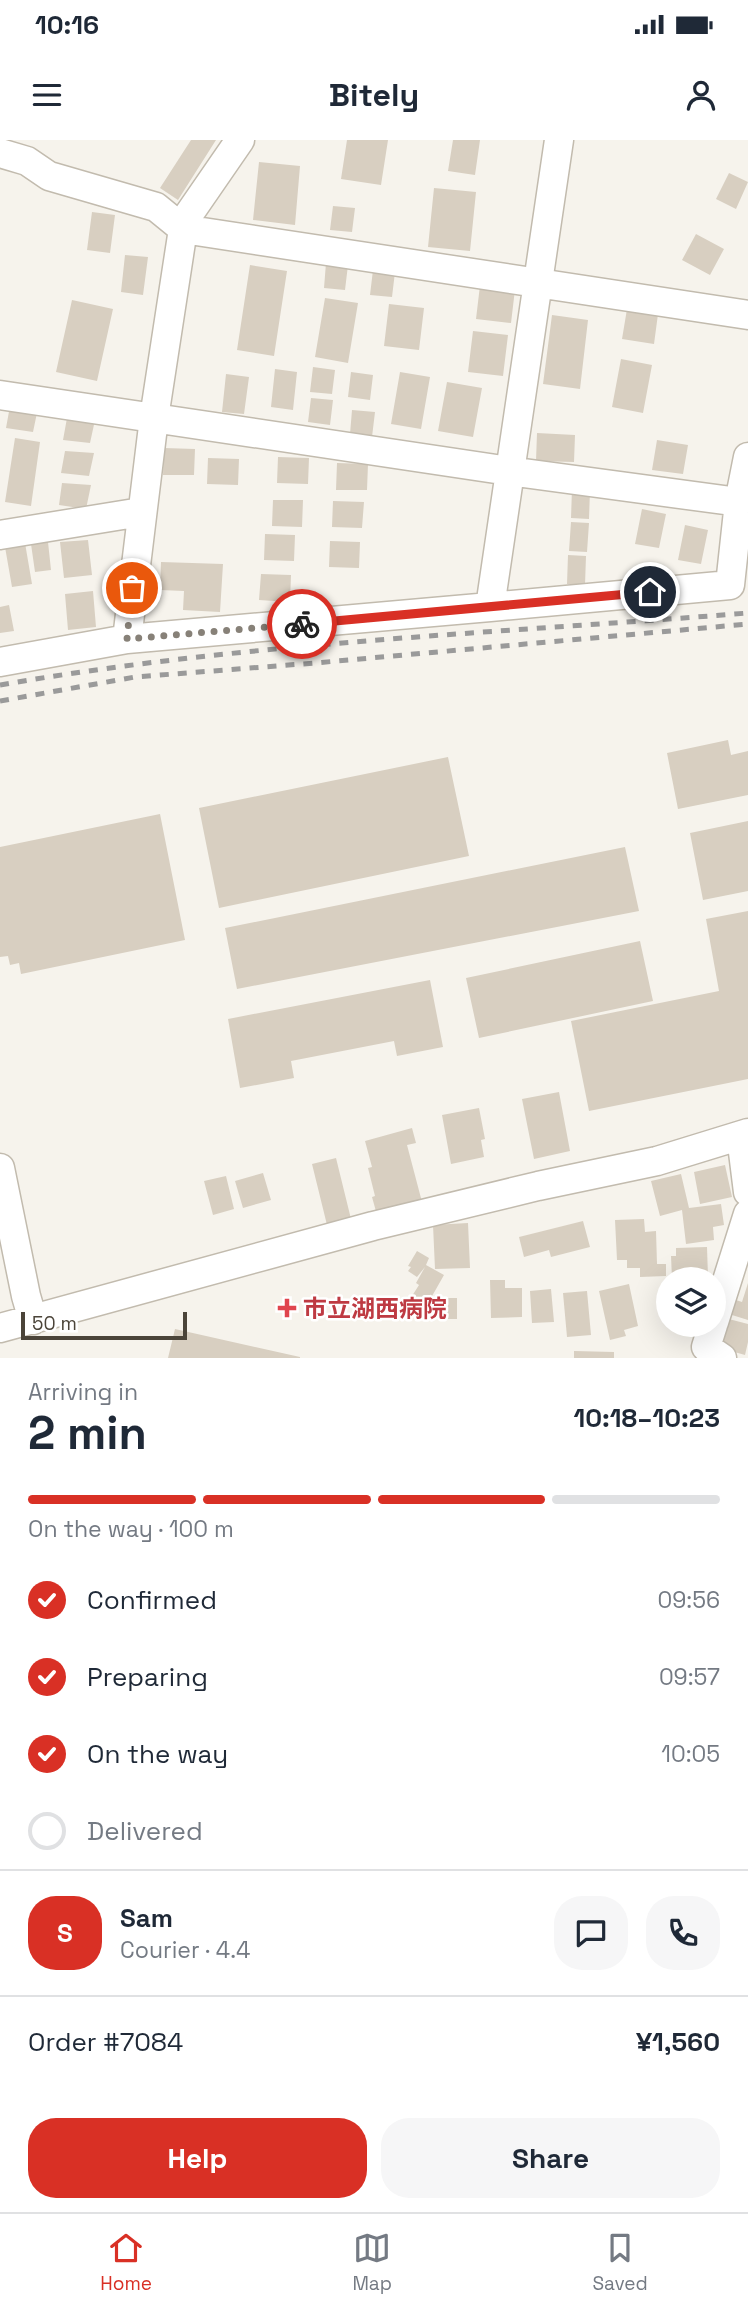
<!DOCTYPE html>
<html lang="en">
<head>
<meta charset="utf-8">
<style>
  :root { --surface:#fff; --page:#f6f6f7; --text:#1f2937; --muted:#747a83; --line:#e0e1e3; --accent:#d93025 }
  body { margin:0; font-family:"Space Grotesk","Noto Sans JP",sans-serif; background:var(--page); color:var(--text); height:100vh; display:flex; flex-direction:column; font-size:26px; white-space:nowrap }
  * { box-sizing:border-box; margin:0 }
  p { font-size:23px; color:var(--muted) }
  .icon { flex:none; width:38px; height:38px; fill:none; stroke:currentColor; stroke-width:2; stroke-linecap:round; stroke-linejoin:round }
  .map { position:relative; height:1218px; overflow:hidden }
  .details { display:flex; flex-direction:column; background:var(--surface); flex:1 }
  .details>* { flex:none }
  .tools { position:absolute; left:656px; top:1127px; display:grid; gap:14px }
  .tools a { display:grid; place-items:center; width:70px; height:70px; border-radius:50%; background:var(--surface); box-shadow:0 7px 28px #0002; font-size:35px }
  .scale { position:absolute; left:21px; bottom:18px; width:166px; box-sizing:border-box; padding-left:7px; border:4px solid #4b4439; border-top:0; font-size:19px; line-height:24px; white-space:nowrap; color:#4b4439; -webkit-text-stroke:5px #fff; paint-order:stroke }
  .pin { position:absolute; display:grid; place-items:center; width:60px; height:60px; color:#fff; margin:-30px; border:4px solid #fff; border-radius:50%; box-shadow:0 2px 7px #0007 }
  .courier { position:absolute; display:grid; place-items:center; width:70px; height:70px; margin:-35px; border:5px solid #d93025; border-radius:50%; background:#fff; color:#222; box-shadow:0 2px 9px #0007 }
  .summary em { font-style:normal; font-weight:700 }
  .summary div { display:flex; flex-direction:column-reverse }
  .summary { display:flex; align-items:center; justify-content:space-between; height:119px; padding:0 28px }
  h1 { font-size:46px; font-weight:700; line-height:52px }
  .bar { display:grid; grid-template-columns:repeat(4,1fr); gap:10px 7px; align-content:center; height:84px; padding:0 28px }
  .bar i { height:9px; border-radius:5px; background:var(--line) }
  .bar .selected { background:var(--accent) }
  .bar p { grid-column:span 4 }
  .line { display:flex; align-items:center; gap:18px; padding:0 28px; border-top:2px solid var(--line) }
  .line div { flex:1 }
  .round { display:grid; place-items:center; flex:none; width:74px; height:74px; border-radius:28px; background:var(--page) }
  ol { padding:0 28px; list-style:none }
  li { display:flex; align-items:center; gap:21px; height:77px }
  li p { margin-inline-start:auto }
  li .icon { padding:7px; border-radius:50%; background:var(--accent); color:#fff; stroke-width:4 }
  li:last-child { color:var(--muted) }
  li i { width:38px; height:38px; border:4px solid var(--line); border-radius:50% }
  .button { display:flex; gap:14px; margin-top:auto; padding:14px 28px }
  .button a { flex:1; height:80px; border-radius:28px; background:var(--accent); color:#fff; font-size:28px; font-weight:700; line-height:80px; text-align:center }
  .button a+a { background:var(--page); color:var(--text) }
  .status { display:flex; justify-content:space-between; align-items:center; height:49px; padding:0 35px; background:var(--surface); direction:ltr }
  .status svg { height:19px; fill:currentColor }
  header { display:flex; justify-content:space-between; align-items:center; height:91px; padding:0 28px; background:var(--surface); font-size:32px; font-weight:700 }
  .tabs { display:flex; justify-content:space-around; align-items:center; height:98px; border-top:2px solid var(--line); background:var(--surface); font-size:19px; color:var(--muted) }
  .tabs a { display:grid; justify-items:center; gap:4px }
  .tabs .selected { color:var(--accent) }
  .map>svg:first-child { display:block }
  .building { fill:#d8cfc1 }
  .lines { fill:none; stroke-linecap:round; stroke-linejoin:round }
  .minor-casing { stroke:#c2bbae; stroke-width:31 }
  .minor { stroke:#fff; stroke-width:28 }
  .rail { stroke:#9a9a9a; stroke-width:5; stroke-dasharray:9 9; stroke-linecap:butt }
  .done { stroke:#878178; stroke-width:7; stroke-dasharray:0 12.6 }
  .route { stroke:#d93025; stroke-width:9 }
  .health-dot { fill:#e0444e; stroke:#fff; stroke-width:2.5 }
  .labels { text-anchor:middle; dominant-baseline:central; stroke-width:5; stroke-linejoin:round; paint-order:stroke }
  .health-label { font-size:24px; font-weight:bold; fill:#be3a42; stroke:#fff; text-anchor:start }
</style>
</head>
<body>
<div class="status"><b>10:16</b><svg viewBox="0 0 49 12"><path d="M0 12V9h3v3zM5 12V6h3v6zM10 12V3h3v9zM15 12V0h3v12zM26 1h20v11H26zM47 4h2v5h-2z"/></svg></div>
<header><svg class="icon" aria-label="menu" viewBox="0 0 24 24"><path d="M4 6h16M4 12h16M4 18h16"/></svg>Bitely<svg class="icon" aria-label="person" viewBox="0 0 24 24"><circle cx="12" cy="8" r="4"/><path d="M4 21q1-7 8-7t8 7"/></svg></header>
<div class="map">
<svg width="748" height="1218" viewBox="0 0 748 1218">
  <rect width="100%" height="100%" fill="#f6f3ec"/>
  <!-- building -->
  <path class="building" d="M191 0H216L178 60 160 48Z
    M347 0H388L381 45 341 39Z
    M453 0H480L475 35 448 31Z
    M259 22 300 26 295 85 253 80Z
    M729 33 748 42 736 69 716 59Z
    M434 48 476 52 470 111 428 107Z
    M333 66 355 68 352 92 330 90Z
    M92 72 115 75 110 113 87 110Z
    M696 94 724 109 710 135 682 120Z
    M125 115 148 117 143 155 121 152Z
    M326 123 348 125 345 150 324 148Z
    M250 125 287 131 274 216 237 210Z
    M373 130 395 132 392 157 370 155Z
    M481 137 516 141 511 183 476 179Z
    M325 158 358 163 348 223 315 217Z
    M72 160 113 169 97 241 56 232Z
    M389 164 424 168 419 210 384 206Z
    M627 169 658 174 654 204 622 199Z
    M552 175 588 180 580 249 543 244Z
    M473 191 508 195 503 236 468 232Z
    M621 219 652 225 643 273 612 267Z
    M313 227 335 230 332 254 310 252Z
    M275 229 297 232 293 270 271 267Z
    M351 232 373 235 370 260 348 257Z
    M400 232 430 237 421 289 391 284Z
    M226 234 249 237 244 274 222 272Z
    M447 242 482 248 473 297 438 291Z
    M311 258 333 260 330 285 308 282Z
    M10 266 38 268 33 292 6 288Z
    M352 270 375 272 372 297 350 294Z
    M67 278 95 280 90 303 63 300Z
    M537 293 575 295 574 322 536 321Z
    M15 298 40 302 31 366 5 362Z
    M657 300 688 305 683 334 652 330Z
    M164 308 195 309 194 335H163Z
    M65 311 94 313 89 336 61 333Z
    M278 317 309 318 308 344 277 343Z
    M208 318 239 319 238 345 207 344Z
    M337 323 368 324 367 350H336Z
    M62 343 91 345 86 369 59 365Z
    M572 349 590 350 589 379 571 378Z
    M273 360H303L302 387 272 386Z
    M333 361 364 362 362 388 332 387Z
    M642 369 666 374 659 408 635 404Z
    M571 382 589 383 587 412 569 411Z
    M685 385 708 390 701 424 678 420Z
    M265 394 295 395 294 421 264 420Z
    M88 400 92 435 64 438 60 402Z
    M330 401 360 402 359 428 329 427Z
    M48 402 51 430 35 432 31 404Z
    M25 403 32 444 12 447 5 407Z
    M568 415 586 416 585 445 567 444Z
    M161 422 223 424 220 472 183 470 184 451 160 450Z
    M261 434 291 435 290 462 259 460Z
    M93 451 96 487 68 490 65 454Z
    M9 465 14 491 0 493V467Z
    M728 600 731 615 748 611V655L678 669 667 613Z
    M448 617 469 716 219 768 199 668Z
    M160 674 185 800 21 834 19 823 10 825 8 816 0 817V707Z
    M748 681V751L703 760 690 693Z
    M625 707 639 771 237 849 225 788Z
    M748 771V939L589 971 571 881 719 851 706 779Z
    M640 801 653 861 479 898 466 838Z
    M430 840 443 907 397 916 394 901 291 921 294 938 240 948 228 879Z
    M559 952 570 1011 534 1019 522 959Z
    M479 968 485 999 481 1000 484 1017 451 1024 442 975Z
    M412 988 416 1003 407 1005 422 1062 377 1075 372 1057 375 1056 368 1028 372 1027 365 1001Z
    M336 1018 351 1079 327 1085 312 1024Z
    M725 1025 732 1057 700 1064 694 1032Z
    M263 1033 271 1060 243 1068 235 1041Z
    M681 1034 689 1068 721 1064 724 1085 713 1087 714 1100 686 1104 682 1070 660 1076 651 1041Z
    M226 1036 234 1069 213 1075 204 1041Z
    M644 1079 645 1092 656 1091 657 1124H666V1136L640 1137V1128H627V1120H617L615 1080Z
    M583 1081 590 1107 551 1117 549 1110 524 1117 519 1097Z
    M468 1083 470 1128 435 1129 433 1085Z
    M707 1107 708 1137 672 1138 671 1116H676V1108Z
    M417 1111 429 1118 426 1125 444 1135 427 1165 412 1156 419 1145 416 1143 425 1127 417 1137 408 1131 411 1127 408 1126Z
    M490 1140H505V1148H522V1177L491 1178Z
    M748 1143V1180L732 1175 736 1160 742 1162Z
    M629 1144 638 1186 624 1190 626 1196 610 1200 599 1151Z
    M551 1149 554 1182 532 1183 530 1151Z
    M587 1151 591 1195 567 1197 563 1153Z
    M439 1158H457V1179H439Z
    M721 1177 748 1184V1202L745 1215 717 1207Z
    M175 1189 300 1217V1218H168Z
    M574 1211 614 1212V1218H574Z"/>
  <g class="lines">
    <defs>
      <path id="minor" d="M0 13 27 21 49 36 156 67 183 89 748 175
        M0 255 509 331 739 362
        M0 395 141 372
        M490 467 730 445 739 362 748 317
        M127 499 154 278 183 89 189 74 240 0
        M0 522 127 499 490 467 559 0
        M741 996 748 1052
        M0 1028 26 1156 33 1180
        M714 1182 748 1074
        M713 1185 706 1207 722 1218
        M0 1188 373 1086 538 1046 657 1021 748 993"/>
    </defs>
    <!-- minor casing -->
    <use href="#minor" class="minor-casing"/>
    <!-- minor -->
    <use href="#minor" class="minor"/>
    <!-- rail -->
    <path class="rail" d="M0 545C247 502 499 493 748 473
      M0 561 135 537 315 523 748 484"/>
  </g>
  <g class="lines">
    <!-- done -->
    <path class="done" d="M132 448 127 499 302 484"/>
    <!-- route -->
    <path class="route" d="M302 484 650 452"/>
  </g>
  <!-- markers -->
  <path class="health-dot" d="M283.5 1157.5h7v7h7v7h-7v7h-7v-7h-7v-7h7z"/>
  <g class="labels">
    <!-- health labels -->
    <g class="health-label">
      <text x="303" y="1168">市立湖西病院</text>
    </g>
  </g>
</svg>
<div class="tools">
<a><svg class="icon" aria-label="layers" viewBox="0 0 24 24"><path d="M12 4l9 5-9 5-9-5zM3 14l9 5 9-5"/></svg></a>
</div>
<div class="scale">50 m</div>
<div class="pin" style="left:132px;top:448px;background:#ea580c"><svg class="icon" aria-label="bag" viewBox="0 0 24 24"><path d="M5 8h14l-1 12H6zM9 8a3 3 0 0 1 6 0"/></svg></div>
<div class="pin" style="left:650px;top:452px;background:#1f2937"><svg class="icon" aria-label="home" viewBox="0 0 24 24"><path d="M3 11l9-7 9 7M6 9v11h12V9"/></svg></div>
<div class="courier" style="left:302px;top:484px"><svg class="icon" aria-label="bike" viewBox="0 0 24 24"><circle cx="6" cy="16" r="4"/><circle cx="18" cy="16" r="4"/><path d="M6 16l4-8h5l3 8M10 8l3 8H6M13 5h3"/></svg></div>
</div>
<section class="details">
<div class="summary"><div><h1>2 min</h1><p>Arriving in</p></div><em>10:18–10:23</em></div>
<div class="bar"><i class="selected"></i><i class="selected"></i><i class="selected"></i><i></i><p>On the way · 100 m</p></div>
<ol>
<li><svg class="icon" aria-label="check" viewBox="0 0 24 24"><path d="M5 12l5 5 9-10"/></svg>Confirmed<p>09:56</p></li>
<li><svg class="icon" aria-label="check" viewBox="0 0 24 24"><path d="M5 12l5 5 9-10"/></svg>Preparing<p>09:57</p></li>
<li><svg class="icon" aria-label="check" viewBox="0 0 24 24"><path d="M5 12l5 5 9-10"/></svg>On the way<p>10:05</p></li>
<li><i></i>Delivered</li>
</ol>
<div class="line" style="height:126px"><b class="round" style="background:var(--accent);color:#fff">S</b><div><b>Sam</b><p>Courier · 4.4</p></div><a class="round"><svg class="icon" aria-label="chat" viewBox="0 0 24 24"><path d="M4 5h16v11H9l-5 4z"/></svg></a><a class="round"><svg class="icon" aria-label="phone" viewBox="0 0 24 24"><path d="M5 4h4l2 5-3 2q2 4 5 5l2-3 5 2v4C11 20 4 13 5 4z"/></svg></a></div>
<div class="line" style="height:91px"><div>Order #7084</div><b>¥1,560</b></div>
<div class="button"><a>Help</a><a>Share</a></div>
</section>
<nav class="tabs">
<a class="selected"><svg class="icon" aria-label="home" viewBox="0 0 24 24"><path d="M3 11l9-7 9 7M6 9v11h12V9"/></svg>Home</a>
<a><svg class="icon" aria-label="map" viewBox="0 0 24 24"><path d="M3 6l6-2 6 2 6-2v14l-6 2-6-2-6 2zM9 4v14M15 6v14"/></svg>Map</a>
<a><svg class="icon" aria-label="saved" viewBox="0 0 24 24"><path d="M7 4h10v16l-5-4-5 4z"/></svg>Saved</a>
</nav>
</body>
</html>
